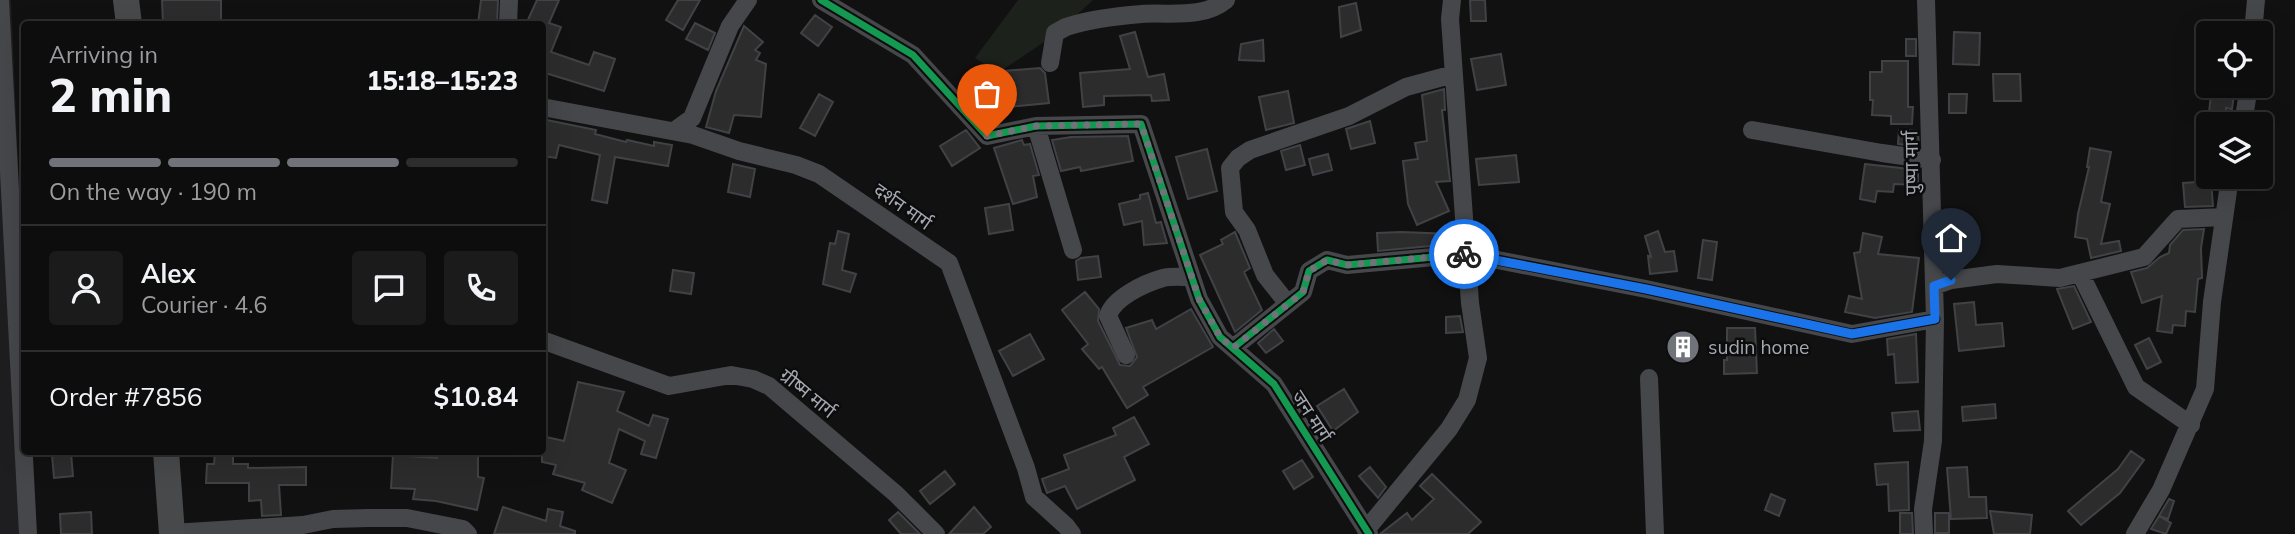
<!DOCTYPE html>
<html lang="en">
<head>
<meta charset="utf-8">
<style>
  :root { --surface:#0d0d0e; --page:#1b1b1c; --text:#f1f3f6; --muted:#9a9c9e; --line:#2d2d2e; --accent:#707379 }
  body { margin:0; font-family:Mulish,"Noto Sans Devanagari",sans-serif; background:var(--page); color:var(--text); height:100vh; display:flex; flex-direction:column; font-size:26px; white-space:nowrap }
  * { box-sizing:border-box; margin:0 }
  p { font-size:23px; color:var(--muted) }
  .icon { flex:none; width:38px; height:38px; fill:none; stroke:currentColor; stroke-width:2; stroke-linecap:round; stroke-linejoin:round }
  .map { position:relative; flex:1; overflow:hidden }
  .sheet { position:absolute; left:21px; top:21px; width:525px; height:434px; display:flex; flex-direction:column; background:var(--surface); border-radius:7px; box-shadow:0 7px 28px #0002,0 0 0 2px var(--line) }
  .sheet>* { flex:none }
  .controls { position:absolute; left:2196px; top:21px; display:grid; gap:14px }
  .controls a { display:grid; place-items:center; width:77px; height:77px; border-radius:7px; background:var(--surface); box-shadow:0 7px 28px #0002,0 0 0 2px var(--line); font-size:35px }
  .pin { position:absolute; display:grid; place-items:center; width:60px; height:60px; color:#fff; margin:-72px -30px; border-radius:50% 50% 50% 0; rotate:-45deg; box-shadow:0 0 7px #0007 }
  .pin .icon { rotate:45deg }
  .courier { position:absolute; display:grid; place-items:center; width:70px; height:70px; margin:-35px; border:5px solid #1a73e8; border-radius:50%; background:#fff; color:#222; box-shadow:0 2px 9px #0007 }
  .overview em { font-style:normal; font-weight:800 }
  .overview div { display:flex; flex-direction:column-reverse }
  .overview { display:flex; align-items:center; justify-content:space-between; height:119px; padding:0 28px }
  h1 { font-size:46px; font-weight:800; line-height:52px }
  .bar { display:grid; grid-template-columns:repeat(4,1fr); gap:10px 7px; align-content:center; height:84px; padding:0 28px }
  .bar i { height:9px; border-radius:5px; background:var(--line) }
  .bar .active { background:var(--accent) }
  .bar p { grid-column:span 4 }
  .line { display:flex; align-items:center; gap:18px; padding:0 28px; border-top:2px solid var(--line) }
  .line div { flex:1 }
  .round { display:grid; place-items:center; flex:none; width:74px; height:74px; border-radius:7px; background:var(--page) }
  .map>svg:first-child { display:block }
  .built { fill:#1e1e20 }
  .green { fill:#1c211c }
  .building { fill:#2c2c2d; stroke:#414245; stroke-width:2 }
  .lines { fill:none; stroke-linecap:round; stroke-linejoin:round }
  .minor { stroke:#46474a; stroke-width:18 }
  .highway { stroke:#48494b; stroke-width:26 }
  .cycleway-casing { stroke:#0c0c0d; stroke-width:11 }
  .cycleway { stroke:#139951; stroke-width:7 }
  .done { stroke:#707379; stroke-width:7; stroke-dasharray:0 12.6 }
  .route { stroke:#1a73e8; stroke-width:9 }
  .labels { text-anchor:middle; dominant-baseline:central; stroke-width:5; stroke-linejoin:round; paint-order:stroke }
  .street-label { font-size:19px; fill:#a3a8b1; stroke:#0c0c0d }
  .poi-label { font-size:19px; fill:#a3a8b1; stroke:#0c0c0d; text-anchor:start }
</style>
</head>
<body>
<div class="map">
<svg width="2295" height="534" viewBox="0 0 2295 534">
  <rect width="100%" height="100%" fill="#111112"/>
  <!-- built -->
  <path class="built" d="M0 0H11L24 299V452L35 534H0Z"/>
  <!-- green -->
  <path class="green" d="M1018 0H1093L1056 34 998 73 975 58Z"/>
  <!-- building -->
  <path class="building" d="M162 0H221V24H163Z
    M481 0H498L497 24H478Z
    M537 0H559L549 23 561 27 551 52 589 65 594 52 615 59 604 91 542 72V24H526Z
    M678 0H700L683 30 666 20Z
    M1470 0H1485L1486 21H1471Z
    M1356 3 1361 30 1341 37 1339 7Z
    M815 15 832 27 818 46 801 33Z
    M695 23 715 33 708 50 686 39Z
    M744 26 763 42 755 50 760 53 756 60 766 64 761 117 734 115 729 133 706 127 716 91Z
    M1135 32 1148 77 1164 74 1169 100 1152 101 1151 95 1104 96V105L1083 107 1080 73 1130 69 1120 36Z
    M1954 32 1980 33 1979 65 1953 64Z
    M1906 39H1916V56H1906Z
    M1263 40 1264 61 1239 60 1241 44Z
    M1501 54 1506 85 1477 90 1471 59Z
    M1882 61H1908V107H1913L1912 124H1891V116L1872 115 1873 100H1870V72H1882Z
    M1040 68 1045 73 1049 103 1007 107 1004 71Z
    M1993 74H2020L2021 101H1994Z
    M2212 86H2235L2232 109 2226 108V121H2208Z
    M1444 89 1445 110H1442L1450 181 1436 182 1449 211 1417 225 1408 204 1403 161 1418 159 1415 143 1427 141 1422 95Z
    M1288 91 1294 123 1266 130 1259 97Z
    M819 94 833 102 815 136 800 128Z
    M1949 94H1967L1966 113H1949Z
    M542 119 596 130 595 134 626 142 627 140 654 146V142L672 145 668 166 615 157 607 203 592 200 600 155 559 145 556 158 542 156Z
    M1370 121 1375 143 1351 149 1346 129Z
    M966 130 980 148 952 166 940 146Z
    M1899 130 1918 131 1919 147 1898 144Z
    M1128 136 1133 161 1081 171 1080 167 1061 171 1052 140 1071 137Z
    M1022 140 1024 145 1030 144 1039 175 1033 176 1037 197 1013 204 994 148Z
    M1300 145 1305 165 1286 170 1281 151Z
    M2090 148 2111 152 2101 202 2110 204 2101 244 2119 241 2121 251 2091 258 2087 239 2075 237 2078 214 2089 167H2087Z
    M1207 149 1217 191 1188 199 1176 157Z
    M1328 154 1332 170 1313 175 1309 159Z
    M1516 155 1519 182 1479 185 1476 159Z
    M733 164 755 169 750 197 728 192Z
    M1865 164 1918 170V185L1894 184 1893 192 1877 191 1875 202 1860 199Z
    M2211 181 2213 206 2185 207 2183 183Z
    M1148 193 1156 223 1161 222 1167 243 1144 245 1142 221 1124 225 1119 204 1140 199V195Z
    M1009 204 1013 230 989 234 985 208Z
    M1970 229 1972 245 1952 247 1951 231Z
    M2204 229 2201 248 2202 278 2198 279 2195 312 2186 311 2185 326 2173 325 2172 333 2157 331 2162 296 2142 303 2131 272 2147 268 2160 257 2169 253 2170 245 2183 230Z
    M838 231 849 234 842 270 856 274 850 292 823 284 830 243 835 244Z
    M1658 231 1665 252 1674 251 1677 271 1650 274 1648 256 1651 257 1645 236Z
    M1235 232 1250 268 1244 272 1262 310 1235 332 1200 255 1223 244 1221 240Z
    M1401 232 1453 234 1452 244 1378 251 1377 233Z
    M1863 233 1882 237 1878 254 1919 258 1912 312 1875 318 1845 312 1849 296 1862 299 1854 253 1860 252Z
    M1703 240 1717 242 1712 280 1698 278Z
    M1098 256 1101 277 1078 280 1076 261 1081 258Z
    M673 270 694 273 691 294 670 291Z
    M2074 286 2091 322 2073 329 2057 289Z
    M1085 292 1099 309 1098 321 1120 365 1130 366 1137 357 1126 328 1152 320 1156 329 1191 309 1213 347 1143 387 1148 395 1127 408 1102 367 1099 369 1082 349 1088 344 1062 310Z
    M1974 302 1976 325 2002 323 2004 346 1959 351 1954 304Z
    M1460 316 1463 332 1446 333V317Z
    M1727 328H1755L1757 373 1724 374V360H1727Z
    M1274 329 1283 341 1266 353 1258 343Z
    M1030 334 1044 359 1013 376 999 351Z
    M1916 334 1918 382 1896 383 1894 354 1888 355 1887 339Z
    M2149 338 2161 362 2147 369 2135 345Z
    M578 382 624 392 617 411 649 426 653 415 668 419 656 458 641 454 645 441 619 429 609 463 626 470 612 503 582 490 585 483 553 474 556 465 542 462V436L564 441Z
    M1344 389 1358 412 1333 431 1317 406Z
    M1995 404 1996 418 1963 421 1962 407Z
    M1918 411 1920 430 1894 431 1892 413Z
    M1134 417 1149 444 1124 457 1135 480 1077 509 1065 486 1047 493 1042 479 1069 469 1064 455 1116 435 1113 428Z
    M2131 451 2144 460 2120 493 2081 525 2068 511 2118 469Z
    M215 452H233V464H248V468L306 467V485H279L281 515 262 516 261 500 249 501V483H206L207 464H214Z
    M438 452H478V477L484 478 477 510 436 501 413 499 415 489 391 488 393 455 437 458Z
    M71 453 73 476 54 478 52 455Z
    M1302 460 1313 477 1294 489 1283 471Z
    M1908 462 1909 510 1889 511 1888 484 1877 485 1875 464Z
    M1370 467 1386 487 1378 498 1359 476Z
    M1967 467 1969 497H1986L1987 518 1951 519 1947 468Z
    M945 471 955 484 930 504 920 491Z
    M1432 474 1481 522 1468 534H1380L1407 513 1412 520 1434 499 1420 486Z
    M1771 494 1785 500 1779 516 1765 510Z
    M2169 499 2174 501 2168 519 2159 516Z
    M503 507 546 521 548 509 563 512 560 526 575 531V534H494Z
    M974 507 991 527 983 534H949Z
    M1990 511 2032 515 2030 534H1994Z
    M91 512 92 534H61L60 514Z
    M898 512 920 534H901L889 520Z
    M1900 513H1912L1913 534H1900Z
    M1935 513H1949V533H1935Z
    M2159 516 2171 523 2166 534 2151 529Z"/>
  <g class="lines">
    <!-- minor -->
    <path class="minor" d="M0 0 28 534
      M821 0 913 55 987 136 1036 126 1141 124 1199 299 1220 337 1274 384 1369 534
      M508 24 509 0
      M2253 33 2256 0
      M1050 63 1055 33 1066 27C1090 19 1117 16 1142 14 1170 12 1203 19 1226 0
      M542 107 693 135 739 151 796 165 819 174 949 263 1026 468 1034 497 1066 526 1072 534
      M2243 124 2249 86
      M1036 126 1073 250
      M1752 130 1882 153 1932 160
      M674 131 692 118 730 26 748 0
      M2080 273 2136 387 2191 425
      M1934 286 1951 280 1997 274 2060 278 2144 257 2178 219 2224 217
      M1288 304 1265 275 1247 230 1234 212 1230 168 1238 158 1250 150 1349 116 1406 87 1454 74
      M542 340 669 386 731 375 753 379 769 386 896 494 936 534
      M1233 348 1303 292 1309 271 1327 260 1347 265 1467 254 1646 289 1852 334 1935 319
      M1126 355 1108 316C1113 298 1145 283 1163 278 1171 276 1182 277 1191 277
      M1649 378 1655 534
      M1366 530 1449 429 1467 400 1478 358 1470 303 1450 19 1452 0
      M172 533 303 525 333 519 368 518H407L463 529 468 534
      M1924 534 1923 509 1933 441 1935 319 1926 0
      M2135 534 2161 490 2205 389 2212 302 2230 177"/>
    <!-- highway -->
    <path class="highway" d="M126 0 129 24
      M166 452 172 534"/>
    <defs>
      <path id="cycleway" d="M821 0 913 55 987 136 1036 126 1141 124 1199 299 1220 337 1274 384 1369 534
        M1233 348 1303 292 1309 271 1327 260 1347 265 1467 254 1646 289 1852 334 1935 319"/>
    </defs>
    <!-- cycleway casing -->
    <use href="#cycleway" class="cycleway-casing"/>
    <!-- cycleway -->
    <use href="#cycleway" class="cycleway"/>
  </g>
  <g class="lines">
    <!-- done -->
    <path class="done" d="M987 136 1036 126 1141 124 1199 299 1220 337 1233 348 1303 292 1309 271 1327 260 1347 265 1464 254"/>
    <!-- route -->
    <path class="route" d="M1464 254 1646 289 1852 334 1935 319 1934 286 1951 280"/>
  </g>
  <!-- icons -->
  <defs>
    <symbol id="building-disc" viewBox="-11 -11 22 22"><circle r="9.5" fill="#707379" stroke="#0c0c0d"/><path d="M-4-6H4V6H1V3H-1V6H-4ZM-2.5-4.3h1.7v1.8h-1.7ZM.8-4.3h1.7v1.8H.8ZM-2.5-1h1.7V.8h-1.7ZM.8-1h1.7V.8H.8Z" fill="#fff"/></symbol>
  </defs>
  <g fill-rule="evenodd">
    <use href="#building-disc" x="1664" y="328" width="38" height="38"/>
  </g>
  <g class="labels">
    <!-- street labels -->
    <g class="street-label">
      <text transform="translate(1911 163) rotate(-91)">पुष्पा मार्ग</text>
      <text transform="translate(903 206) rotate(35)">दर्शन मार्ग</text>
      <text transform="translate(808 393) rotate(39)">ग्रीष्म मार्ग</text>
      <text transform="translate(1312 416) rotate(57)">जन मार्ग</text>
    </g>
    <!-- poi labels -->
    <g class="poi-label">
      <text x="1708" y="347">sudin home</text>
    </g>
  </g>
</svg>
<div class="controls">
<a><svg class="icon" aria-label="locate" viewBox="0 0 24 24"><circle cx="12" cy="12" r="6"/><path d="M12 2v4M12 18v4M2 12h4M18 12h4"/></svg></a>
<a><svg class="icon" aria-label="layers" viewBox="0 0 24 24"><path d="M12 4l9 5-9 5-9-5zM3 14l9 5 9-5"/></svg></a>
</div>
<div class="pin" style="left:987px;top:136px;background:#ea580c"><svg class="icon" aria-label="bag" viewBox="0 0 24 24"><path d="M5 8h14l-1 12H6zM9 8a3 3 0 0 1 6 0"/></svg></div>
<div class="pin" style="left:1951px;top:280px;background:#1f2937"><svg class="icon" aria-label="home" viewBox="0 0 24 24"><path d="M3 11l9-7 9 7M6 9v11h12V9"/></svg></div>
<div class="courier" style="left:1464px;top:254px"><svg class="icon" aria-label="bike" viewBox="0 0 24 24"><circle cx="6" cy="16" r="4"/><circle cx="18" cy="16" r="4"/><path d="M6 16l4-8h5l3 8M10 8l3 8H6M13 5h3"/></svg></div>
<section class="sheet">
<div class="overview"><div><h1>2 min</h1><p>Arriving in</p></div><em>15:18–15:23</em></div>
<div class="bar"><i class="active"></i><i class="active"></i><i class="active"></i><i></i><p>On the way · 190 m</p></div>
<div class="line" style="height:126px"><a class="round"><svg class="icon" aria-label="person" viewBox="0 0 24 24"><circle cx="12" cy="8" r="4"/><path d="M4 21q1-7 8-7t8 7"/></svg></a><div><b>Alex</b><p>Courier · 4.6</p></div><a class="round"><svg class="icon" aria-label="chat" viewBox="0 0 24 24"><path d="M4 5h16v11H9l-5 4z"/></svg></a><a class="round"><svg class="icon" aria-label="phone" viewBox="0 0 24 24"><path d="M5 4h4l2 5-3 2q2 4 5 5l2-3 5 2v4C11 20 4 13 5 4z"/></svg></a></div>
<div class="line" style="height:91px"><div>Order #7856</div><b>$10.84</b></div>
</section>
</div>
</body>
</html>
